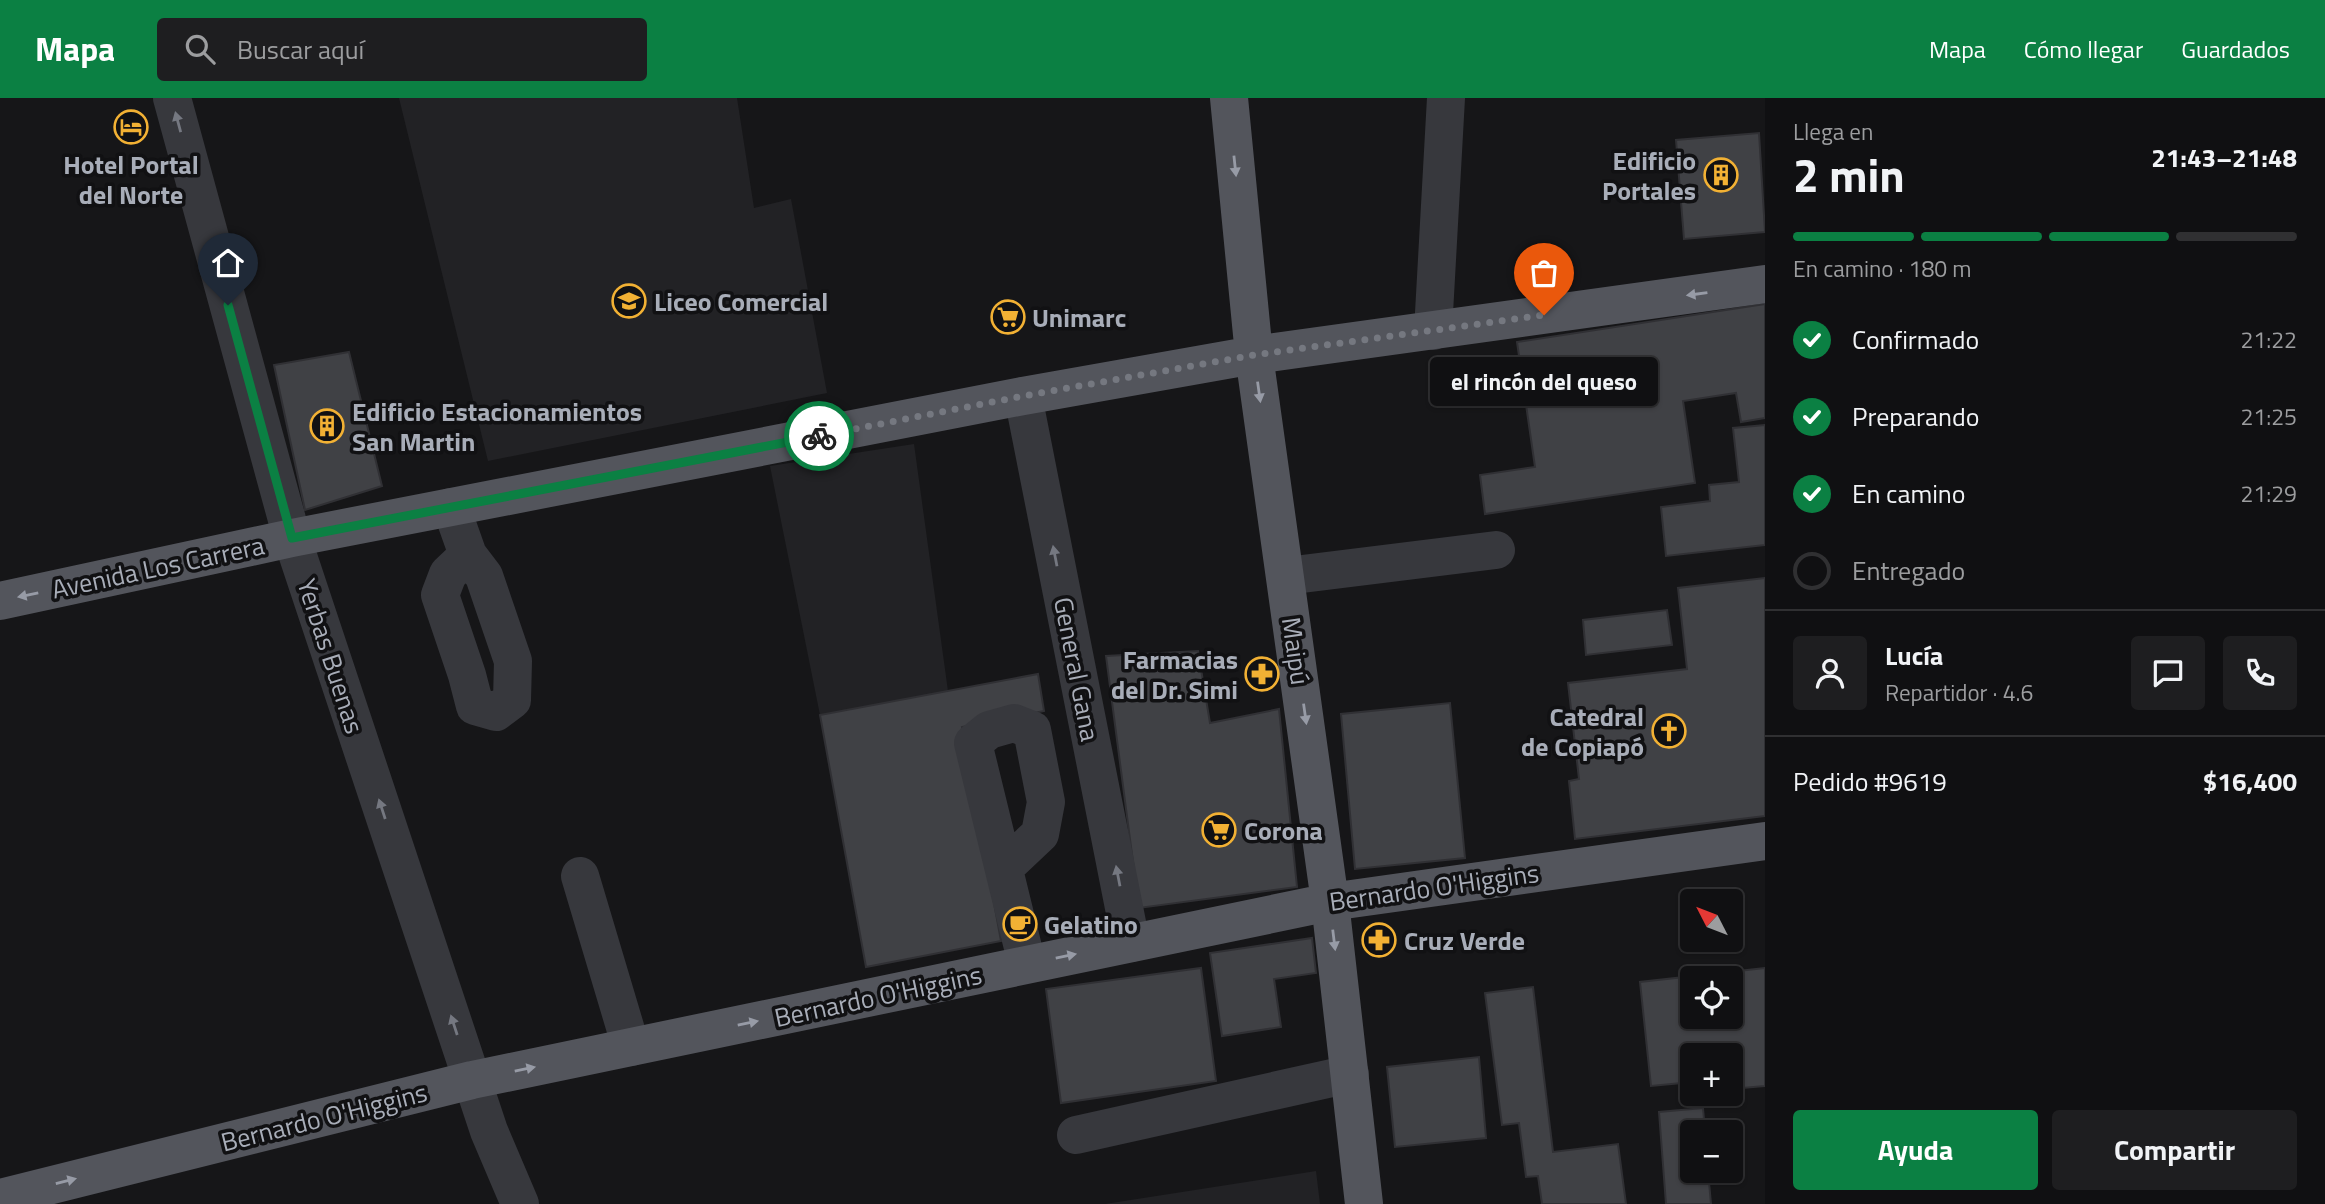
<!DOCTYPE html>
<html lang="es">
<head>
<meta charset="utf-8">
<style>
  :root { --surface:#101012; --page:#1e1e20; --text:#f1f3f6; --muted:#9c9d9f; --line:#303032; --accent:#0b8043 }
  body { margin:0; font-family:"Titillium Web",sans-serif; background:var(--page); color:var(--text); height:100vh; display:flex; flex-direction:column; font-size:26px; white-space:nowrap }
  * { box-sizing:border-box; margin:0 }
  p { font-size:23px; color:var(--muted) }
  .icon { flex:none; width:38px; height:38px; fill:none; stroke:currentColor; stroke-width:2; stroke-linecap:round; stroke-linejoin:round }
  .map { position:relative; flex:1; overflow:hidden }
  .panel { display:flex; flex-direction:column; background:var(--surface); width:560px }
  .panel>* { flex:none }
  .needle { width:46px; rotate:312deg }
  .tools { position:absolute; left:1680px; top:791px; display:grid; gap:14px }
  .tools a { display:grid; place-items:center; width:63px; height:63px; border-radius:7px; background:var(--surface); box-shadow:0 2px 5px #0004,0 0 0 2px var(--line); font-size:35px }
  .pin { position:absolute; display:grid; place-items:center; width:60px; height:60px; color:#fff; margin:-72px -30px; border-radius:50% 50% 50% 0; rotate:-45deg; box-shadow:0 0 7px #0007 }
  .pin .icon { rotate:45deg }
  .courier { position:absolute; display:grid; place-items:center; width:70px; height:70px; margin:-35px; border:5px solid #0b8043; border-radius:50%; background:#fff; color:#222; box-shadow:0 2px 9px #0007 }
  .bubble { position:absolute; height:49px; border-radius:7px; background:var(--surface); box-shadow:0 2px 5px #0004,0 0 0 2px var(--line); font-size:23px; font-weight:700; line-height:49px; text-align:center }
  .overview em { font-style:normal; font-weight:700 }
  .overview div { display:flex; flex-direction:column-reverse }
  .overview { display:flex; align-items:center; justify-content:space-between; height:119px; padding:0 28px }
  h1 { font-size:46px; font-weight:700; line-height:52px }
  .bar { display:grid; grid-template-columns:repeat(4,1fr); gap:10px 7px; align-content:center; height:84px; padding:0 28px }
  .bar i { height:9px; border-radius:5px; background:var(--line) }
  .bar .selected { background:var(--accent) }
  .bar p { grid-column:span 4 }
  .line { display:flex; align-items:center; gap:18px; padding:0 28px; border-top:2px solid var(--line) }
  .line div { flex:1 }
  .round { display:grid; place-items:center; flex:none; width:74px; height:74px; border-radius:7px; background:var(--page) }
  ol { padding:0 28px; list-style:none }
  li { display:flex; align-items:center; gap:21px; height:77px }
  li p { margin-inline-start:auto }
  li .icon { padding:7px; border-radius:50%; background:var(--accent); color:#fff; stroke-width:4 }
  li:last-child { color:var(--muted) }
  li i { width:38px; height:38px; border:4px solid var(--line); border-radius:50% }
  .button { display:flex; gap:14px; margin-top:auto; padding:14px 28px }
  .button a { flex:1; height:80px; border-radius:7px; background:var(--accent); color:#fff; font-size:28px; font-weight:700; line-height:80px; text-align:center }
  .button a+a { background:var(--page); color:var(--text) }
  header { display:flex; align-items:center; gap:42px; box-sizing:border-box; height:98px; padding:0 35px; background:var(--accent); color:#fff }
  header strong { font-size:33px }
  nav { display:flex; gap:38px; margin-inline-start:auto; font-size:24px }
  .search { width:490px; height:63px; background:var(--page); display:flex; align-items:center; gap:18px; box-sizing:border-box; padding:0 24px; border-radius:7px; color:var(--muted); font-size:26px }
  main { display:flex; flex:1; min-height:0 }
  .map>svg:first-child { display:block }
  .built { fill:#222225 }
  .building { fill:#404145; stroke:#303034; stroke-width:2; fill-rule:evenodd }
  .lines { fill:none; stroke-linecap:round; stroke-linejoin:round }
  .minor { stroke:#37383d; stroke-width:38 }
  .major { stroke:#53555c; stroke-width:38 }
  .oneway { fill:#757881 }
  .oneway2 { fill:#979ba6 }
  .done { stroke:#757880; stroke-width:7; stroke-dasharray:0 12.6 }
  .route { stroke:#0b8043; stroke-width:9 }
  .labels { text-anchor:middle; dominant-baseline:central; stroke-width:7; stroke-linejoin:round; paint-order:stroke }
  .poi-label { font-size:26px; font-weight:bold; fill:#a8adb8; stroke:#111113; text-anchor:start }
  .street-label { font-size:26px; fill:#a8adb8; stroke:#111113 }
</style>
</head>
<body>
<header>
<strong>Mapa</strong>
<div class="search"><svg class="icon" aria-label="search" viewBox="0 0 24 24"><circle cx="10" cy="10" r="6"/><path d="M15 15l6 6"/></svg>Buscar aquí</div>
<nav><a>Mapa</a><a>Cómo llegar</a><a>Guardados</a></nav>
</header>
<main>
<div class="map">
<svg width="1765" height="1106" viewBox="0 0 1765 1106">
  <rect width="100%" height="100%" fill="#161618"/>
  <!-- built -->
  <path class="built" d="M399 0H737L754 110 791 101 827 295 488 363Z
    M914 346 948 593 820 617 770 368Z
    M1316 1073 1320 1106H1105Z"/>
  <!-- building -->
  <path class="building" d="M1759 35 1765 134 1684 141 1676 42Z
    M1765 206V320L1741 324 1736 295 1683 303 1695 385 1485 416 1480 377 1535 369 1517 244Z
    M349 254 382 388 305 412 274 267Z
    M1765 327V447L1666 458 1661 409 1710 403 1709 387 1739 384 1733 330Z
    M1765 480V718L1575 741 1569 683 1579 681 1568 585 1687 571 1678 490Z
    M1667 512 1672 547 1586 557 1583 522Z
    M1198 553 1210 625 1279 611 1297 789 1139 810 1106 558Z
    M1038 576 1044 613 962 629 1001 843 866 869 820 617Z
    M1450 605 1465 760 1355 771 1341 616Z
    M1312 840 1316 875 1274 881 1281 929 1222 938 1210 855Z
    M1201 870 1216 983 1061 1005 1046 891Z
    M1765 870V988L1731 991V957H1692V984L1651 988 1640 884ZM1692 880H1731V919H1692Z
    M1533 889 1553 1054 1618 1046 1626 1106H1542L1538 1078 1526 1079 1519 1025 1502 1027 1485 895Z
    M1479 959 1486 1040 1395 1049 1387 969Z
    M1703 1010 1705 1034H1692V1073H1708L1711 1106H1666L1659 1014Z"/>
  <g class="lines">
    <!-- minor -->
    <path class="minor" d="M172 0 292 440 489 1033 520 1106
      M1433 233 1446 0
      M1023 298 1131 845
      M451 409 468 457 484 478 513 563 512 602 496 614 475 608 467 577 440 497 448 476 468 457
      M1286 478 1496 452
      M1004 770 1040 736 1046 704 1032 632 1014 625 989 632 973 645 1027 866
      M580 778 631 949
      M1076 1037 1350 976"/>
    <!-- major -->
    <path class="major" d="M1229 0 1254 257 1330 804 1364 1106
      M0 503 292 440 1023 298 1254 257 1765 186
      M0 1100 472 982 1330 804 1765 743"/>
  </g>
  <!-- one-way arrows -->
  <defs><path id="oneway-solid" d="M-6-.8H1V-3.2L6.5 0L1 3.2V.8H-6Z" transform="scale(1.75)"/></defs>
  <g class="oneway">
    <use href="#oneway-solid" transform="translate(178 24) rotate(-105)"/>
    <use href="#oneway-solid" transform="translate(1055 458) rotate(-101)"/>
    <use href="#oneway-solid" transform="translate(382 711) rotate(-108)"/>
    <use href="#oneway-solid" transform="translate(1118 778) rotate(-101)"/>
    <use href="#oneway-solid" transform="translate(454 927) rotate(-108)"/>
  </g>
  <g class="oneway2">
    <use href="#oneway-solid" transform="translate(1235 68) rotate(84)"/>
    <use href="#oneway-solid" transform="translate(1697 196) rotate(172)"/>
    <use href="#oneway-solid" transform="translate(1259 294) rotate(82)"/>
    <use href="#oneway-solid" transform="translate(28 497) rotate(168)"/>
    <use href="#oneway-solid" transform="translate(1305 616) rotate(82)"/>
    <use href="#oneway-solid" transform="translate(1334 842) rotate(83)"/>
    <use href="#oneway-solid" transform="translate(1066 858) rotate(-12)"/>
    <use href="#oneway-solid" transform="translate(748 925) rotate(-12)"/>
    <use href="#oneway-solid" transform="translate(525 971) rotate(-12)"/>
    <use href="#oneway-solid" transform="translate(66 1083) rotate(-14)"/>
  </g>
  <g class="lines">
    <!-- done -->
    <path class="done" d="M819 338 1023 298 1254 257 1544 217"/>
    <!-- route -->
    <path class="route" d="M228 207 292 440 819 338"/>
  </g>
  <!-- icons -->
  <defs>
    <symbol id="hotel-ring" viewBox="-11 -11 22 22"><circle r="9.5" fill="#111113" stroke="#f2b134" stroke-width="1.5"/><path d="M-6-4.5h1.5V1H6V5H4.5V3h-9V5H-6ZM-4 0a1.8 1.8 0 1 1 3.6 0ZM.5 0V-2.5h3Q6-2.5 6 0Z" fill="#f2b134"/></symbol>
    <symbol id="building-ring" viewBox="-11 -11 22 22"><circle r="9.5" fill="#111113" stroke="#f2b134" stroke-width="1.5"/><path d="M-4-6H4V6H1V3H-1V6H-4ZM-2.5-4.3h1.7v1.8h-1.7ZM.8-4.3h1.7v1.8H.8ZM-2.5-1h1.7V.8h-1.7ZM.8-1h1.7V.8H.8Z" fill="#f2b134"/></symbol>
    <symbol id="school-ring" viewBox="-11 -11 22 22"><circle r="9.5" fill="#111113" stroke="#f2b134" stroke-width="1.5"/><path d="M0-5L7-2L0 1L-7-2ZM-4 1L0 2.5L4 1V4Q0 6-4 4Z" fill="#f2b134"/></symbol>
    <symbol id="supermarket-ring" viewBox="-11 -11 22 22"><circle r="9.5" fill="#111113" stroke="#f2b134" stroke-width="1.5"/><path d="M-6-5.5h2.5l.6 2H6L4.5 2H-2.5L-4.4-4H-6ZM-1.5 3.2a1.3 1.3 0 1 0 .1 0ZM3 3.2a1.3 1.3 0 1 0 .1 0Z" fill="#f2b134"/></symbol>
    <symbol id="pharmacy-ring" viewBox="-11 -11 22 22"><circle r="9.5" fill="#111113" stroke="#f2b134" stroke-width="1.5"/><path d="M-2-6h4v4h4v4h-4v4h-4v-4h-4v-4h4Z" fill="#f2b134"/></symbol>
    <symbol id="church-ring" viewBox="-11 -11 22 22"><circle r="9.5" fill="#111113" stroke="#f2b134" stroke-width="1.5"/><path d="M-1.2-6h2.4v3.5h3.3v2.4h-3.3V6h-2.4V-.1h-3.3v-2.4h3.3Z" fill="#f2b134"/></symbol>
    <symbol id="cafe-ring" viewBox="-11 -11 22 22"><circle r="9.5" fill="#111113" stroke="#f2b134" stroke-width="1.5"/><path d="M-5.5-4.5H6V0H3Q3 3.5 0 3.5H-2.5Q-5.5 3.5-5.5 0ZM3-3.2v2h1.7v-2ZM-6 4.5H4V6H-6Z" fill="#f2b134"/></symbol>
  </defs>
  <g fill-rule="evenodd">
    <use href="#hotel-ring" x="112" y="10" width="38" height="38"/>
    <use href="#building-ring" x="1702" y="58" width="38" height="38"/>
    <use href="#school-ring" x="610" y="184" width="38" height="38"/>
    <use href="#supermarket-ring" x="989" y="200" width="38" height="38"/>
    <use href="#building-ring" x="308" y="309" width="38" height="38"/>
    <use href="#pharmacy-ring" x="1243" y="557" width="38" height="38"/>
    <use href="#church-ring" x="1650" y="614" width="38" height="38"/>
    <use href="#supermarket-ring" x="1200" y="713" width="38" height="38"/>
    <use href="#cafe-ring" x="1001" y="807" width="38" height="38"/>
    <use href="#pharmacy-ring" x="1360" y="823" width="38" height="38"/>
  </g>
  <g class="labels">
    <!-- poi labels -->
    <g class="poi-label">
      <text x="1696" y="62" text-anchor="end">Edificio<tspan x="1696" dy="30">Portales</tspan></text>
      <text x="131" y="66" text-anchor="middle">Hotel Portal<tspan x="131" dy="30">del Norte</tspan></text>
      <text x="654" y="203">Liceo Comercial</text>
      <text x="1032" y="219">Unimarc</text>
      <text x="352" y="313">Edificio Estacionamientos<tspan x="352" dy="30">San Martin</tspan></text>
      <text x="1238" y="561" text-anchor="end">Farmacias<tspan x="1238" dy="30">del Dr. Simi</tspan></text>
      <text x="1644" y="618" text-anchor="end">Catedral<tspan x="1644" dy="30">de Copiapó</tspan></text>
      <text x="1244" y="732">Corona</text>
      <text x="1044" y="826">Gelatino</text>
      <text x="1404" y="842">Cruz Verde</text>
    </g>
    <!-- street labels -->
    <g class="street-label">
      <text transform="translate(158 469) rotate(-12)">Avenida Los Carrera</text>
      <text transform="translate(1296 553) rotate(82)">Maipú</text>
      <text transform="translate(331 558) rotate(72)">Yerbas Buenas</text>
      <text transform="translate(1077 571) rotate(79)">General Gana</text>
      <text transform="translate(1434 789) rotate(-8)">Bernardo O'Higgins</text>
      <text transform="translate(878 898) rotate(-12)">Bernardo O'Higgins</text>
      <text transform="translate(324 1019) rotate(-14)">Bernardo O'Higgins</text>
    </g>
  </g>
</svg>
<div class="tools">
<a><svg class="needle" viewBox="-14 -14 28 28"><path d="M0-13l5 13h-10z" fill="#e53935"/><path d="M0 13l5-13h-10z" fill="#9c9d9f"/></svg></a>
<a><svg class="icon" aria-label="locate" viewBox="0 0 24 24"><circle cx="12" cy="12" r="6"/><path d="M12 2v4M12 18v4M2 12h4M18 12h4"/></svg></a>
<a>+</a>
<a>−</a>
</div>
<div class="pin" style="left:1544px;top:217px;background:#ea580c"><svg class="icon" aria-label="bag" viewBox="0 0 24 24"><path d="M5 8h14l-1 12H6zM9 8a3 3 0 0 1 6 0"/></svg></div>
<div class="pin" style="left:228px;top:207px;background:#1f2937"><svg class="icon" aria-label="home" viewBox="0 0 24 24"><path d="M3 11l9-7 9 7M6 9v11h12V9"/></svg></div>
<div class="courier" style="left:819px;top:338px"><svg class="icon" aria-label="bike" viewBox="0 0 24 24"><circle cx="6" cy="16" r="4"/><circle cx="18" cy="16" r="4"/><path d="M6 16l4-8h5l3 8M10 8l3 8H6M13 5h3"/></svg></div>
<div class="bubble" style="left:1430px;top:259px;width:228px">el rincón del queso</div>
</div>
<section class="panel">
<div class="overview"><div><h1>2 min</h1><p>Llega en</p></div><em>21:43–21:48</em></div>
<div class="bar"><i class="selected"></i><i class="selected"></i><i class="selected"></i><i></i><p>En camino · 180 m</p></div>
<ol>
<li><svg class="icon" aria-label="check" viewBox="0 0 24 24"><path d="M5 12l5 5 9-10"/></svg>Confirmado<p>21:22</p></li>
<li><svg class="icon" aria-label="check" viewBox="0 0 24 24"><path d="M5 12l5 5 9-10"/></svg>Preparando<p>21:25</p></li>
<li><svg class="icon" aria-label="check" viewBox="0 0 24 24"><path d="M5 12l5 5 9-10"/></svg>En camino<p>21:29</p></li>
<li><i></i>Entregado</li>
</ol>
<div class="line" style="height:126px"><a class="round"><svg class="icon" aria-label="person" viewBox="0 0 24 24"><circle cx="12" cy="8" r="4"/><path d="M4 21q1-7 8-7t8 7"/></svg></a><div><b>Lucía</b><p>Repartidor · 4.6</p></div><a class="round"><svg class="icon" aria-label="chat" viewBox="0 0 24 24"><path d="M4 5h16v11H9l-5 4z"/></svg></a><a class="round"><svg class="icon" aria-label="phone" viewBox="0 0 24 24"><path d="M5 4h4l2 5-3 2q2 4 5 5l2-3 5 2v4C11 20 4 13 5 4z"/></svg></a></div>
<div class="line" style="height:91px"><div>Pedido #9619</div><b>$16,400</b></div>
<div class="button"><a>Ayuda</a><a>Compartir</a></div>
</section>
</main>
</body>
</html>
